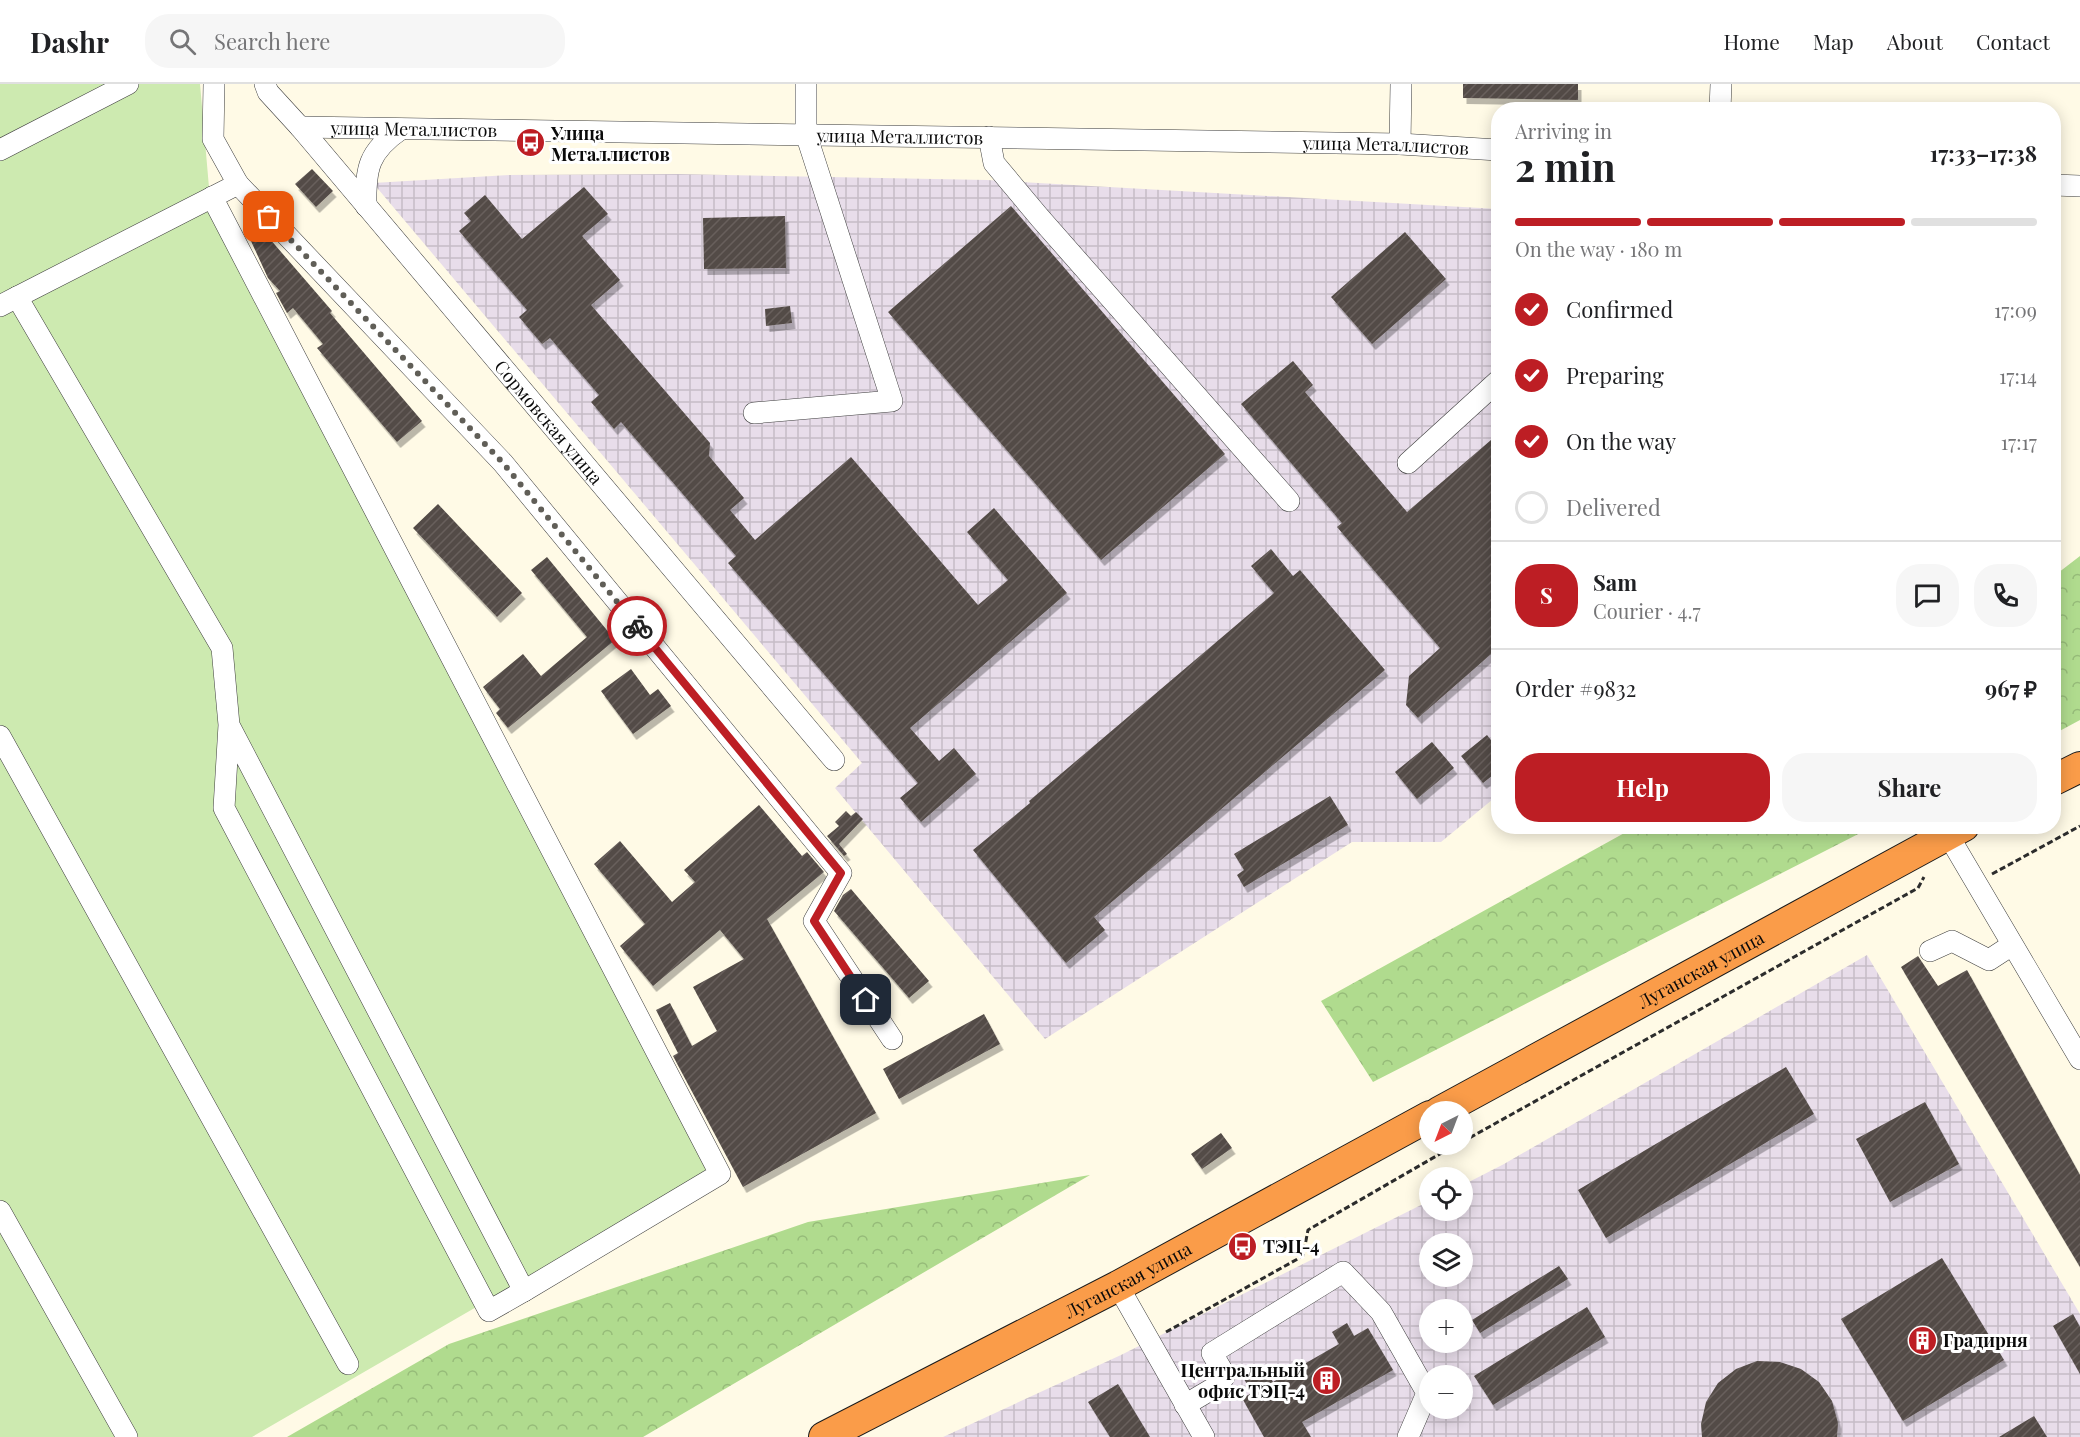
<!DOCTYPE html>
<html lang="en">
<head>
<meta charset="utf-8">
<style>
  :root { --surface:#fff; --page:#f6f6f6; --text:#202124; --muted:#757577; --line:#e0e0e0; --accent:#bd1e24 }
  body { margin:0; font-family:"Playfair Display",serif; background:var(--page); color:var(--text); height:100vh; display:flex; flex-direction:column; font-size:22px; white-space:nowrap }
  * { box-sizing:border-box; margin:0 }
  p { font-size:20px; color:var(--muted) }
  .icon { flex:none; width:33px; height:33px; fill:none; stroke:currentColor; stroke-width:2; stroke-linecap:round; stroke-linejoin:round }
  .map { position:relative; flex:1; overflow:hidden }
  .sheet { position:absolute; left:1491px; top:18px; width:570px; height:732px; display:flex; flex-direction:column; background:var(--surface); border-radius:24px; box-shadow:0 3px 15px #0003 }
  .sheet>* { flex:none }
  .needle { width:39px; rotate:222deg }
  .tools { position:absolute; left:1419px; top:1017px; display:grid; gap:12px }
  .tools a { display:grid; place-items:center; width:54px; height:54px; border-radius:50%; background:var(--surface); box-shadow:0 3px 15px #0003; font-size:30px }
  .pin { position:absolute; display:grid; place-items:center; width:51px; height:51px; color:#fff; margin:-26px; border-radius:12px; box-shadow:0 3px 9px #0006 }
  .courier { position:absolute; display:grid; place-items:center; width:60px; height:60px; margin:-30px; border:4px solid #bd1e24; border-radius:50%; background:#fff; color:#222; box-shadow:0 2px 8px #0007 }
  .summary em { font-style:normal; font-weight:700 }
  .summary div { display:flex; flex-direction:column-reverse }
  .summary { display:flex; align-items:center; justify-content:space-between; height:102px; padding:0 24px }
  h1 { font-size:39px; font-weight:700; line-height:45px }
  .bar { display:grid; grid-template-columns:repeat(4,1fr); gap:9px 6px; align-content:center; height:72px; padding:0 24px }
  .bar i { height:8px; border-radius:4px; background:var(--line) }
  .bar .selected { background:var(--accent) }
  .bar p { grid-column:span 4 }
  .line { display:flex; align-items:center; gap:15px; padding:0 24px; border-top:2px solid var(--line) }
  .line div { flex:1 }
  .round { display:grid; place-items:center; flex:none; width:63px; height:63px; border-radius:24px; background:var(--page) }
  ol { padding:0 24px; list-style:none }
  li { display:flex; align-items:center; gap:18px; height:66px }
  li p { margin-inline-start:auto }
  li .icon { padding:6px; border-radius:50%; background:var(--accent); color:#fff; stroke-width:4 }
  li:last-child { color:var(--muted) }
  li i { width:33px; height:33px; border:3px solid var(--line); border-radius:50% }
  .primary-button { display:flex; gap:12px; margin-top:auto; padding:12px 24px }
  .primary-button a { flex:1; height:69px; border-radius:24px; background:var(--accent); color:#fff; font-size:24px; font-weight:700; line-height:69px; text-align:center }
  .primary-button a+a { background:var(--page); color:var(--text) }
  header { display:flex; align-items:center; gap:36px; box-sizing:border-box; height:84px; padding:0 30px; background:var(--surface); border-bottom:2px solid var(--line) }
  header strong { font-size:28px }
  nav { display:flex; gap:33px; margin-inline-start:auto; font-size:21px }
  .search { width:420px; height:54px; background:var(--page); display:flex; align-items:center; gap:15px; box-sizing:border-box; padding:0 21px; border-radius:24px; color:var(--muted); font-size:22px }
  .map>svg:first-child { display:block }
  .industrial { fill:url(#industrial-grid); fill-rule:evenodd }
  .forest { fill:url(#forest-crowns) }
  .park { fill:#cdeab0 }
  .building { fill:url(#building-hatch); filter:url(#shadow) }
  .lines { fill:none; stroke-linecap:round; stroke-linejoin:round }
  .minor-casing { stroke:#3d3d3d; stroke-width:22 }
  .highway-casing { stroke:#1b1b1b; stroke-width:32 }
  .path { stroke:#2c2c2c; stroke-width:3; stroke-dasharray:6 3; stroke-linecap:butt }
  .minor { stroke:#fff; stroke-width:21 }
  .highway { stroke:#fa9c49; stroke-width:30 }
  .done { stroke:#605e57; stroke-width:6; stroke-dasharray:0 10.8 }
  .route { stroke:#bd1e24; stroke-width:8 }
  .labels { text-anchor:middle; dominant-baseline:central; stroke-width:6; stroke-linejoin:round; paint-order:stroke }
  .street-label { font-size:18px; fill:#0a0a0a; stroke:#fff }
  .poi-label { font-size:18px; font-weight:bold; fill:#0a0a0a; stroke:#fff; text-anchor:start }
</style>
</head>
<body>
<header>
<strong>Dashr</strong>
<div class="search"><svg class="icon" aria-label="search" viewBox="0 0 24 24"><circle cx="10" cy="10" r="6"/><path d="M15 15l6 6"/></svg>Search here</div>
<nav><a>Home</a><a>Map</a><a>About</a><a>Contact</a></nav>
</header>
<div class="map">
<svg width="2080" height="1353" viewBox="0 0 2080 1353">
  <defs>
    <pattern id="industrial-grid" width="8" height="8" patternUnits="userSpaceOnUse" patternTransform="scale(1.5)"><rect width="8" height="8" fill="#e8ddea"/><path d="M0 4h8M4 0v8" fill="none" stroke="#c6bcc7"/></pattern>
    <pattern id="forest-crowns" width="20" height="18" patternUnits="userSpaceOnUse" patternTransform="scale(1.5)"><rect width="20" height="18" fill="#b0db8e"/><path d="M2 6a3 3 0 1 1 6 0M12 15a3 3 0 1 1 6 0" fill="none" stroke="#96bb79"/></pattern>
    <pattern id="building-hatch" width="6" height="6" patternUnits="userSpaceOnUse" patternTransform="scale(1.5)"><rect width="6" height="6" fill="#534b46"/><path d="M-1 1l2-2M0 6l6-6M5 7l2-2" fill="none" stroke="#67605c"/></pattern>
    <filter id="shadow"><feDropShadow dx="3.5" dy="6" stdDeviation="0" flood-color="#0004"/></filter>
  </defs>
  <rect width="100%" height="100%" fill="#fffae6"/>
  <!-- industrial -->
  <path class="industrial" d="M677 90 987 96 1498 125V711L1441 758H1352L1045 955 835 704 862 679 373 99 509 91Z
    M1867 871 2080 1230V1353H943L1121 1271 1429 1117 1430 1126H1462L1463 1101 1504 1080ZM1430 1160H1462V1192H1430ZM1430 1226H1462V1258H1430ZM1430 1292H1462V1324H1430Z"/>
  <!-- forest -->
  <path class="forest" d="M2080 472V636L2054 650V492Z
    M1637 742 1872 743 1373 998 1321 917Z
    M1090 1091 643 1353H287L449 1260 808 1138Z"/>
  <!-- park -->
  <path class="park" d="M0 0H200L210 115 711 1087 252 1353H0Z"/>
  <!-- building -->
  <path class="building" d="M1463 0H1578V16L1463 14Z
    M312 85 333 107 316 123 295 100Z
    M584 103 608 130 582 152 620 196 591 221 710 359 709 372 744 414 730 426 755 456 851 373 978 521 1008 496 967 448 994 424 1067 509 910 644 939 677 954 664 976 690 921 738 900 714 918 699 728 479 736 472 621 338 614 345 591 318 599 311 550 254 542 260 519 233 527 226 459 147 471 137 464 129 485 111 522 155Z
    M1011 122 1225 370 1101 476 888 228Z
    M785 132 786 184 704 185 703 134Z
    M263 147 332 227 330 229 422 337 397 358 317 264 323 260 293 224 287 229 276 209 280 207 268 194 251 157Z
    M1405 148 1446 195 1372 260 1331 213Z
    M790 222 792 239 766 242 765 225Z
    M1293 277 1313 301 1305 308 1407 428 1498 350V564L1418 634 1406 621 1409 592 1440 564 1337 443 1342 439 1241 320Z
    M438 420 522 509 497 533 413 444Z
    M1271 465 1293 492 1300 486 1385 586 1094 833 1105 846 1066 879 973 766 1030 719 1029 717 1274 509 1251 482Z
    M547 473 615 556 508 644 496 629 500 625 483 603 523 570 541 592 587 553 531 486Z
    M631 585 650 611 658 605 671 622 633 650 601 607Z
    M1487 651 1498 665V687L1483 699 1461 672Z
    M1432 658 1454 684 1417 715 1395 688Z
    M1330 712 1348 741 1244 803 1237 791 1244 786 1234 770Z
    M759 721 802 772 807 768 824 788 767 835 876 1029 743 1103 673 972 678 969 656 926 670 919 692 962 717 947 693 903 744 875 720 846 653 902 620 862 645 840 594 780 620 757 672 818 695 798 684 786Z
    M846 727 851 732 856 728 863 735 839 760 847 770 844 772 827 752 839 742 835 738Z
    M851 805 929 897 909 914 834 827 843 811Z
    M1918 872 1938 902 1967 886 2080 1091V1183L1901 883Z
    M984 930 1000 960 899 1015 883 985Z
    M1786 983 1814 1030 1606 1154 1578 1106Z
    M1925 1018 1959 1080 1890 1118 1856 1055Z
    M1221 1049 1232 1064 1202 1085 1191 1070Z
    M1942 1174 2004 1276 1903 1337 1841 1235Z
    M1559 1182 1568 1195 1480 1249 1472 1236Z
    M1587 1223 1605 1253 1493 1321 1474 1292Z
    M2073 1230 2080 1243V1290L2053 1242Z
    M1347 1239 1354 1252 1368 1244 1393 1286 1302 1338 1311 1353H1264L1242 1314 1252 1309 1244 1295 1264 1283 1273 1298 1339 1260 1332 1248Z
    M1757 1277 1780 1278 1801 1285 1819 1298 1832 1317 1838 1339 1837 1353H1702L1701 1340 1706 1318 1718 1299 1736 1285Z
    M1118 1300 1150 1353H1110L1088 1318Z
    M2034 1332 2047 1353H1999Z"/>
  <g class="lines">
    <defs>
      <g id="minor">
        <path d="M214 0 213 55 238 100 17 213 222 564 229 641 224 724 489 1227 524 1207 229 641"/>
        <path id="s1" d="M265 0 268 8 300 43 834 676"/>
        <path d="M1720 26 1721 0"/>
        <path id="s2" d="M300 43 1400 60 1498 66"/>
        <path d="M989 53 994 79 1040 134 1289 417"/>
        <path d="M1400 60 1401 0"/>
        <path d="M0 66 128 0"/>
        <path d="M238 100 503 379 841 789 814 837 892 955"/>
        <path d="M2054 101 2080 102"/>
        <path d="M212 113 720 1090 524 1207"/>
        <path d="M366 122C365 84 369 67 401 45"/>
        <path d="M0 222 17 213"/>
        <path d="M754 329 892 317 806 50V0"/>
        <path d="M1408 379 1498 297"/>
        <path d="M0 652 348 1280"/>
        <path d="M1948 751 2080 975"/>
        <path d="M1930 867 1952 857 1989 876 2012 861"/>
        <path d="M0 1127 127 1353"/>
        <path d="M1118 1202 1204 1353"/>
        <path d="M1185 1321 1217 1302 1224 1293 1223 1288 1212 1269 1343 1188 1381 1228 1427 1309 1408 1353"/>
      </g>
      <g id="highway">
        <path d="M2054 696 2080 683"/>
        <path id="s3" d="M1439 1028 1964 742"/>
        <path id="s4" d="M824 1353 1118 1202 1430 1032"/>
      </g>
    </defs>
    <!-- minor casing -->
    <use href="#minor" class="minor-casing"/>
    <!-- highway casing -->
    <use href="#highway" class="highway-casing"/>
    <!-- path -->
    <path class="path" d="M1992 790 2080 742
      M1462 1058 1918 804 1924 793
      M1166 1248 1303 1172 1308 1146 1457 1060"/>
    <!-- minor -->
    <use href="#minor" class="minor"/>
    <!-- highway -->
    <use href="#highway" class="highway"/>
  </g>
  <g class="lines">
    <!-- done -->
    <path class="done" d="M269 133 503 379 637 542"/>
    <!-- route -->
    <path class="route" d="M637 542 841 789 814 837 866 916"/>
  </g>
  <!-- icons -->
  <defs>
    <symbol id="bus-disc" viewBox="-11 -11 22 22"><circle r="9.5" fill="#bd1e24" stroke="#fff"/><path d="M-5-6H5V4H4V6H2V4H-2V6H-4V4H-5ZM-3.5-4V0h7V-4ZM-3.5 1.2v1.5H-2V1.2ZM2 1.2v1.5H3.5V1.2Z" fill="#fff"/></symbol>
    <symbol id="building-disc" viewBox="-11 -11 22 22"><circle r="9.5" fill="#bd1e24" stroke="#fff"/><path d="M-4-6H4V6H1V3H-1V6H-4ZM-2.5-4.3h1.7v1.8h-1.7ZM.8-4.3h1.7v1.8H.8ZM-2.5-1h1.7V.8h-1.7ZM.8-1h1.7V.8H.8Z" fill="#fff"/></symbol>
  </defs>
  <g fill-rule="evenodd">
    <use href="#bus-disc" x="514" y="42" width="33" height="33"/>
    <use href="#bus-disc" x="1226" y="1146" width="33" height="33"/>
    <use href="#building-disc" x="1906" y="1240" width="33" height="33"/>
    <use href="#building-disc" x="1310" y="1280" width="33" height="33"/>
  </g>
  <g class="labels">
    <!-- street labels -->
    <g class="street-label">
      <text stroke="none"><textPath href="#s2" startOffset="114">улица Металлистов</textPath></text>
      <text stroke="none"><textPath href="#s2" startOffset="600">улица Металлистов</textPath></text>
      <text stroke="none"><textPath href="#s2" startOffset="1086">улица Металлистов</textPath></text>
      <text stroke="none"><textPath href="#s1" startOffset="442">Сормовская улица</textPath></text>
      <text stroke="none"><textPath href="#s3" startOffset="298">Луганская улица</textPath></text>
      <text stroke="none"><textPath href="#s4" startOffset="342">Луганская улица</textPath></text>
    </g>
    <!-- poi labels -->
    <g class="poi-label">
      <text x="551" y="49">Улица<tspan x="551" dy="21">Металлистов</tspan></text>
      <text x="1263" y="1162">ТЭЦ-4</text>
      <text x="1943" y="1256">Градирня</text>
      <text x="1305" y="1286" text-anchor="end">Центральный<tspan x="1305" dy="21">офис ТЭЦ-4</tspan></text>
    </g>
  </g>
</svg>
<div class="tools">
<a><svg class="needle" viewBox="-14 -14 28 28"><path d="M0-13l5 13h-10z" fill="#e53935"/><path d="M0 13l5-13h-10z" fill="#757577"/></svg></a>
<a><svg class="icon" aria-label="locate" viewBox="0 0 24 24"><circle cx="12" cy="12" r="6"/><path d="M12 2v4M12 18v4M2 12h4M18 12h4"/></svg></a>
<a><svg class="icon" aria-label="layers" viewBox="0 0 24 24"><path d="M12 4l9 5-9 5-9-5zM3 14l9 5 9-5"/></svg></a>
<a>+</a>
<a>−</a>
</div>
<div class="pin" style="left:269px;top:133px;background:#ea580c"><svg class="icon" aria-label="bag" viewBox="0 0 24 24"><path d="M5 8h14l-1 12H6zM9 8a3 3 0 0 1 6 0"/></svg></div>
<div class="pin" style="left:866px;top:916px;background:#1f2937"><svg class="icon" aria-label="home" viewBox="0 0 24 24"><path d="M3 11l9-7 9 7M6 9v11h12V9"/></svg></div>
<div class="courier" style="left:637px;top:542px"><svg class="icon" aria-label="bike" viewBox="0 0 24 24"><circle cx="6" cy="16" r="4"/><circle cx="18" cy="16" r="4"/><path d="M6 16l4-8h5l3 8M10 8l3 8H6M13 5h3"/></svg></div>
<section class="sheet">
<div class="summary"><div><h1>2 min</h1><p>Arriving in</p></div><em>17:33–17:38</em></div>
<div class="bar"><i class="selected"></i><i class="selected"></i><i class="selected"></i><i></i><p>On the way · 180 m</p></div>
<ol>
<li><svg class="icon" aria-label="check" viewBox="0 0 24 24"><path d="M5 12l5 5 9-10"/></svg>Confirmed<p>17:09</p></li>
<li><svg class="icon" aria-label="check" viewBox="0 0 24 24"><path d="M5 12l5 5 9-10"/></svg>Preparing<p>17:14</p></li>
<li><svg class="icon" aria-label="check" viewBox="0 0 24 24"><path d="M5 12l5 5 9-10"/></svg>On the way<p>17:17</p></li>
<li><i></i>Delivered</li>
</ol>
<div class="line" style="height:108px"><b class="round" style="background:var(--accent);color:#fff">S</b><div><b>Sam</b><p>Courier · 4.7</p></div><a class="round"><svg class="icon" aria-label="chat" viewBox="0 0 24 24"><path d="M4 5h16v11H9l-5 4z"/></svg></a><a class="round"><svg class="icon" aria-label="phone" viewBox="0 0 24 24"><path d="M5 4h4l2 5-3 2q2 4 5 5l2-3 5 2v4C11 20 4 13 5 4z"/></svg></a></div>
<div class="line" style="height:78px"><div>Order #9832</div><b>967 ₽</b></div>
<div class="primary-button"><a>Help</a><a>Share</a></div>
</section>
</div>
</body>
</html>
